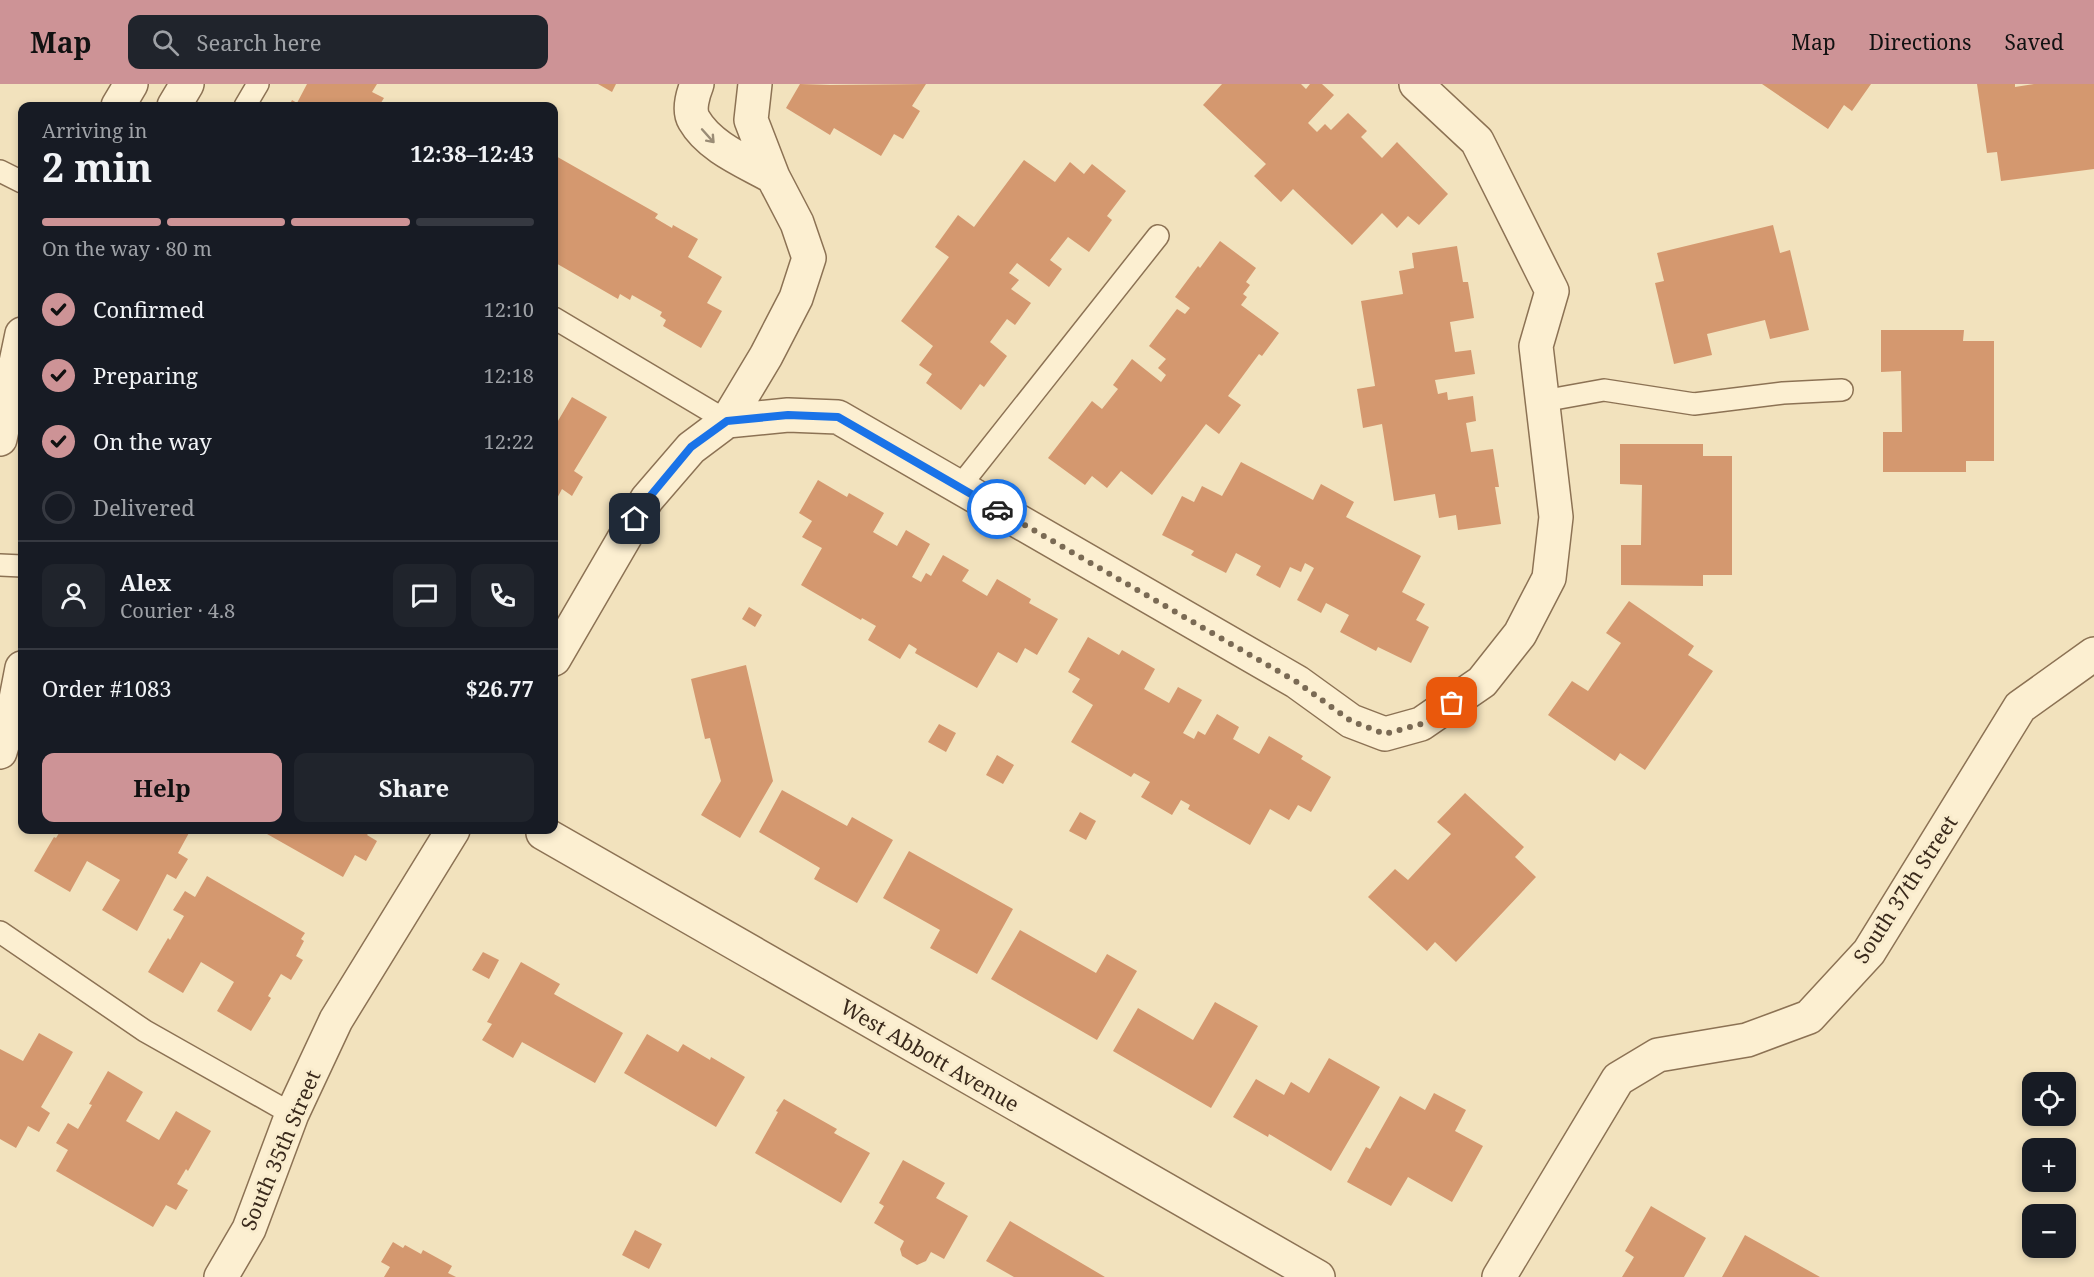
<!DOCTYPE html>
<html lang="en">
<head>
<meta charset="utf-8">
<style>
  :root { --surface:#171b24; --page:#20242c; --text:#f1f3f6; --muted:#9ea1a6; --line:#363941; --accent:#cd9396 }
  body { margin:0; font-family:"Noto Serif",serif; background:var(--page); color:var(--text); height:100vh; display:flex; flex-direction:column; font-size:22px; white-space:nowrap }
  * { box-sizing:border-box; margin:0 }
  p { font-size:20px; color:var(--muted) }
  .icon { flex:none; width:33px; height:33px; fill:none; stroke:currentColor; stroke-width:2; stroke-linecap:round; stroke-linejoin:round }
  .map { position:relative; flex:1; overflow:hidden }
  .sheet { position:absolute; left:18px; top:18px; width:540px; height:732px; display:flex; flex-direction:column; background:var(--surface); border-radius:12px; box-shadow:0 3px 9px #0003 }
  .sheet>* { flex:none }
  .buttons { position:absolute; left:2022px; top:988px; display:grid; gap:12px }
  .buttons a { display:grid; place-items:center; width:54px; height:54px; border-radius:12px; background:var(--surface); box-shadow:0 3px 9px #0003; font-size:30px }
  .pin { position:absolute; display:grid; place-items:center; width:51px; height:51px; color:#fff; margin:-26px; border-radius:12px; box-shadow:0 3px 9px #0006 }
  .courier { position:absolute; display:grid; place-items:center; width:60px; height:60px; margin:-30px; border:4px solid #1a73e8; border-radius:50%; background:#fff; color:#222; box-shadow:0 2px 8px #0007 }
  .head em { font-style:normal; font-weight:700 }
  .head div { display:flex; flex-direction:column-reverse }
  .head { display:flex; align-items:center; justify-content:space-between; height:102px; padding:0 24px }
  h1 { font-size:39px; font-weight:700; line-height:45px }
  .bar { display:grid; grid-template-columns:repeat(4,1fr); gap:9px 6px; align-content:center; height:72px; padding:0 24px }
  .bar i { height:8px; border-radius:4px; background:var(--line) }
  .bar .current { background:var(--accent) }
  .bar p { grid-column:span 4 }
  .line { display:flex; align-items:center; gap:15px; padding:0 24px; border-top:2px solid var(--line) }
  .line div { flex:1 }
  .round { display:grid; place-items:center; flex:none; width:63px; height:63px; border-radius:12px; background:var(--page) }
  ol { padding:0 24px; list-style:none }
  li { display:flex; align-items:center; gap:18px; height:66px }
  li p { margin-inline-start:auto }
  li .icon { padding:6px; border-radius:50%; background:var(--accent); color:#111; stroke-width:4 }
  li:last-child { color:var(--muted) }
  li i { width:33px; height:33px; border:3px solid var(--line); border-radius:50% }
  .cta { display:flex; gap:12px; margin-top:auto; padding:12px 24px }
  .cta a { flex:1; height:69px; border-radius:12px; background:var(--accent); color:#111; font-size:24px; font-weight:700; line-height:69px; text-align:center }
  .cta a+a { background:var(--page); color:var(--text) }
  header { display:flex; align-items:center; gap:36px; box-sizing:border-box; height:84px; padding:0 30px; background:var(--accent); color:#111 }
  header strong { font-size:28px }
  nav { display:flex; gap:33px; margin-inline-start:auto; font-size:21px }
  .search { width:420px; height:54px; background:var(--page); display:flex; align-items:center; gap:15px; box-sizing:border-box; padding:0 21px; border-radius:12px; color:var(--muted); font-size:22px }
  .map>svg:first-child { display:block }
  .building { fill:#d4986f }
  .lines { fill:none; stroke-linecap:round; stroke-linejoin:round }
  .lane-casing { stroke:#8c7254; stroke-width:24 }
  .street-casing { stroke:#8c7254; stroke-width:36 }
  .lane { stroke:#fcefd1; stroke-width:21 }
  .street { stroke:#fcefd1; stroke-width:33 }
  .oneway { stroke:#9a8c76 }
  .done { stroke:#7a6a54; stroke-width:6; stroke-dasharray:0 10.8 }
  .route { stroke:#1a73e8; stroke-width:8 }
  .labels { text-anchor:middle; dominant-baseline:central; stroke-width:6; stroke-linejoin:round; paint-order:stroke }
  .street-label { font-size:21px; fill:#39291b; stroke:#f9eccd }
</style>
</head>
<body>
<header>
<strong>Map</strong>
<div class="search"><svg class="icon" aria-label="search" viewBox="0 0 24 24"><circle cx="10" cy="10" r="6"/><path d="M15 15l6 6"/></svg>Search here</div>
<nav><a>Map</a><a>Directions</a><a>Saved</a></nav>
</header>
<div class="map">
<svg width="2094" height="1193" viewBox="0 0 2094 1193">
  <rect width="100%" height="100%" fill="#f2e2bd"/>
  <!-- building -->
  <path class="building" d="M307 0H377L372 8 384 14 379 22H289L292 16 297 19Z
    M598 0H616L612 8Z
    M800 0 830 1 926 0 912 22 920 27 903 55 894 50 881 72 834 44 830 51 786 24Z
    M1222 0H1301L1306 5 1310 0H1322L1334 11 1308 39 1317 48 1325 40 1331 46 1348 29 1367 47 1361 53 1382 74 1397 58 1448 110 1419 141 1408 132 1397 144 1382 129 1352 161 1293 105 1281 118 1254 92 1266 80 1203 21Z
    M1762 0H1871L1852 27 1844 21 1828 45Z
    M1977 0H2015V3L2034 0H2094V85L2001 97 1997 68 1987 69Z
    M554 71 658 130 655 134 672 144 673 141 698 155 688 173 722 193 707 219 722 227 701 264 663 242 666 236 660 232 662 228 632 211 630 216 620 210 618 215 554 178Z
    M1024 76 1055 98 1070 78 1084 90 1092 80 1126 107 1107 132 1112 136 1089 168 1068 153 1050 176 1062 185 1049 203 1017 179 1009 189 1019 196 1011 205 1031 219 1015 241 1007 235 990 258 1007 272 984 303 980 300 961 326 926 299 932 290 919 281 933 262 901 237 949 173 935 163 958 131 974 143Z
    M1773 141 1780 169 1790 166 1809 246 1770 255 1765 236 1707 250 1712 271 1674 280 1655 199 1664 197 1657 169Z
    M1220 157 1256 184 1246 198 1250 201 1243 210 1247 213 1241 221 1279 249 1262 272 1259 270 1228 312 1241 321 1219 350 1206 340 1152 411 1121 387 1107 404 1092 392 1085 401 1048 374 1092 317 1102 325 1118 305 1113 301 1132 275 1161 298 1166 291 1158 284 1166 275 1149 262 1177 225 1185 230 1190 224 1175 213 1198 182 1200 184Z
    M1457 162 1463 198H1468L1474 234 1450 238 1455 268 1471 266 1475 290 1435 296 1438 310 1447 308 1448 316 1473 312 1476 337 1466 339 1471 368 1493 365 1499 403H1495L1501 440 1458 446 1456 431 1439 434 1435 410 1394 417 1382 340 1363 344 1357 305 1375 302 1361 217 1403 210 1399 187 1414 184 1412 169Z
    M1881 246H1964L1963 257H1994V377H1966V388H1883V348H1902L1901 287 1881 288Z
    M572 313 607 333 574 387 583 393 572 412 562 405 554 420V342H555Z
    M1620 360H1703V372H1732V491H1703V502L1621 501V461H1641L1642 401 1620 400Z
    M1241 378 1313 416 1321 400 1354 418 1346 433 1421 472 1402 508 1425 520 1416 536 1429 543 1411 579 1378 563 1376 567 1340 548 1349 531 1326 519 1321 529 1297 516 1314 484 1305 479 1301 488 1290 483 1280 504 1256 491 1261 482 1236 469 1226 489 1191 471 1194 467 1162 451 1182 412 1194 418 1202 402 1222 412Z
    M818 396 847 413 849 409 884 429 873 448 897 462 906 446 930 460 912 493 921 498 926 489 931 492 943 471 969 486 962 497 987 512 997 495 1031 515 1029 519 1058 535 1037 571 1025 564 1017 579 998 568 977 604 915 569 917 565 909 560 900 575 868 556 876 542 862 534 861 536 801 501 822 464 802 453 812 437 799 429Z
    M1629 517 1694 562 1688 571 1713 587 1645 686 1620 669 1615 677 1548 631 1572 597 1588 607 1621 559 1606 549Z
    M749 523 762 531 755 543 742 535Z
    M1088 553 1119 571 1122 566 1155 585 1144 605 1169 619 1178 603 1202 616 1183 649 1194 655 1198 647 1205 651 1217 630 1239 643 1233 655 1259 670 1269 652 1303 672 1301 675 1331 693 1311 728 1298 721 1289 736 1270 725 1250 761 1188 725 1190 721 1181 716 1172 731 1141 713 1150 698 1134 689 1131 693 1071 658 1093 621 1072 608 1080 595 1068 588Z
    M746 581 773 697 740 754 701 731 721 697 710 654 705 655 691 595Z
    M939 640 956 649 946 668 928 658Z
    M997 671 1014 681 1003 700 986 691Z
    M782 706 847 742 852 733 893 756 857 819 814 795 820 784 759 748Z
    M1465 709 1524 763 1515 773 1536 793 1456 878 1435 858 1427 867 1368 813 1395 785 1408 796 1451 750 1437 738Z
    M1080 728 1096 737 1086 756 1069 747Z
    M61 746H187L190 747 178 769 188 775 176 795 167 790 137 847 102 826 120 796 87 777 70 808 34 787 54 753 56 754Z
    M260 746H371L367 751 377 757 366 777 355 771 343 793Z
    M909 767 1013 825 977 890 930 864 940 846 883 814Z
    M207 792 305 849 301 855 304 857 296 872 303 876 291 896 281 890 268 912 271 914 251 947 217 927 234 898 201 878 183 909 148 888 168 854 170 856 184 832 173 826 185 807 195 813Z
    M1020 846 1096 889 1107 870 1137 887 1097 956 991 895Z
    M483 868 499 876 489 895 472 886Z
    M521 878 560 900 554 910 623 949 595 999 522 958 513 974 482 956 492 940 487 938Z
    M1215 918 1258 942 1211 1024 1113 967 1138 924 1193 956Z
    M39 949 73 968 41 1023 50 1029 39 1048 28 1042 16 1064 0 1055V965L23 977Z
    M647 950 678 968 683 960 710 976 711 973 745 993 716 1043 624 989Z
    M1329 974 1380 1003 1331 1087 1269 1050 1268 1053 1233 1033 1256 995 1284 1011 1291 998 1309 1009Z
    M108 987 143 1008 126 1037 159 1056 176 1027 211 1047 188 1087 186 1085 177 1100 188 1106 176 1126 166 1121 153 1143 56 1087 68 1066 56 1059 68 1039 78 1045 92 1021 89 1020Z
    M1434 1009 1466 1026 1455 1047 1483 1062 1452 1118 1408 1093 1391 1122 1347 1098 1366 1063 1370 1065 1400 1012 1425 1026Z
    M784 1015 837 1045 834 1049 870 1069 841 1119 755 1069 778 1028 776 1027Z
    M903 1076 945 1099 936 1114 968 1132 944 1175 931 1168 926 1177 917 1181 902 1172 900 1165 904 1157 874 1139 884 1122 879 1119Z
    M1651 1122 1706 1154 1684 1193H1622L1634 1173 1625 1167Z
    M1010 1137 1105 1193H1014L986 1177Z
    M635 1146 662 1160 649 1185 622 1171Z
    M1745 1151 1820 1193H1722Z
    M393 1158 403 1164 405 1161 421 1170 423 1166 452 1182 448 1189 456 1193H384L390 1183 381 1178Z"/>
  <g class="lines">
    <defs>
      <path id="lane" d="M245 22 258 0
        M0 87 22 98
        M554 234 727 337
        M1543 317 1604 306 1694 320 1783 309 1842 306
        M960 402 1158 152
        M0 481 22 482
        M0 848 145 947 292 1030"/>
      <path id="street" d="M697 0C693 10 688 26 694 36 710 64 747 78 773 93
        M118 22 131 0
        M174 22 187 0
        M727 337 788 331 838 333 1297 598 1351 637 1385 650 1421 640 1482 598 1520 550 1549 494 1556 433 1536 262 1552 207 1477 57 1416 0
        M0 355 22 250
        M554 575 647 415 691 364 727 337 766 272 796 214 809 174 797 139 773 93 751 36 755 0
        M0 668 16 615 22 584
        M543 749 1318 1193
        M221 1193 249 1145 292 1030 336 936 453 746
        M1499 1193 1618 995 1658 971 1747 956 1809 933 1869 868 2020 623 2094 570"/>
    </defs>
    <!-- lane casing -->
    <use href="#lane" class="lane-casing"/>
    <!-- street casing -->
    <use href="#street" class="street-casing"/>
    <!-- lane -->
    <use href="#lane" class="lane"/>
    <!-- street -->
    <use href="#street" class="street"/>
  </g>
  <!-- one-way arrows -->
  <defs><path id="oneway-shaft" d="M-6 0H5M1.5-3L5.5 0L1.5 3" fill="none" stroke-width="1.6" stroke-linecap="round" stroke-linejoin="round" transform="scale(1.5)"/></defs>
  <use class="oneway" href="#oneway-shaft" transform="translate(708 52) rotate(48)"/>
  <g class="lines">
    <!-- done -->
    <path class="done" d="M997 425 1297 598 1351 637 1385 650 1421 640 1452 619"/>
    <!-- route -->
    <path class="route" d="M635 435 647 416 691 363 727 337 788 331 838 333 997 425"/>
  </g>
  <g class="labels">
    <!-- street labels -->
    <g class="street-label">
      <text transform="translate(1905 805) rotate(-57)">South 37th Street</text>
      <text transform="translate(930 971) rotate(30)">West Abbott Avenue</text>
      <text transform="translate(280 1066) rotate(-67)">South 35th Street</text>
    </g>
  </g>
</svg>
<div class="buttons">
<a><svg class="icon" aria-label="locate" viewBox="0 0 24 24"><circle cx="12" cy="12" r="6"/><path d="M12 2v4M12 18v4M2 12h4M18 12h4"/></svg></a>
<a>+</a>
<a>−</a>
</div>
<div class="pin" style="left:1452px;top:619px;background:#ea580c"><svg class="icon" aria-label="bag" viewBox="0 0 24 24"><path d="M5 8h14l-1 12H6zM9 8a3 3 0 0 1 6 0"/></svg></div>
<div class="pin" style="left:635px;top:435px;background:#1f2937"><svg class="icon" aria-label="home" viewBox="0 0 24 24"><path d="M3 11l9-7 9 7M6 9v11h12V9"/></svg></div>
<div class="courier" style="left:997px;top:425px"><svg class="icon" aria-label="car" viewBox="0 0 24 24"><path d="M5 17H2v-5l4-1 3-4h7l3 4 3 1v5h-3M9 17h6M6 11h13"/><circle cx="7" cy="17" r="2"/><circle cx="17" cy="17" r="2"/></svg></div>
<section class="sheet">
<div class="head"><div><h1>2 min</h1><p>Arriving in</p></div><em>12:38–12:43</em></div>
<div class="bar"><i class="current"></i><i class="current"></i><i class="current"></i><i></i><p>On the way · 80 m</p></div>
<ol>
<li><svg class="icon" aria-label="check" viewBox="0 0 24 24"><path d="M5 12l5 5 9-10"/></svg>Confirmed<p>12:10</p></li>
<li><svg class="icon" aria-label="check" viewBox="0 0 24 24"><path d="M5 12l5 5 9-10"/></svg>Preparing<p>12:18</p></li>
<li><svg class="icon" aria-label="check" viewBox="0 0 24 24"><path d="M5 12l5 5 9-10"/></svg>On the way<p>12:22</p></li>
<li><i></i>Delivered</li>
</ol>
<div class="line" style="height:108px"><a class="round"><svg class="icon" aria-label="person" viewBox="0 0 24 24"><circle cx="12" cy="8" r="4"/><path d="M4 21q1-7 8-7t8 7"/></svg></a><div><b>Alex</b><p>Courier · 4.8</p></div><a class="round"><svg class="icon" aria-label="chat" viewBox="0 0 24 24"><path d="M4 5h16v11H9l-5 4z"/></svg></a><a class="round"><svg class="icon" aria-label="phone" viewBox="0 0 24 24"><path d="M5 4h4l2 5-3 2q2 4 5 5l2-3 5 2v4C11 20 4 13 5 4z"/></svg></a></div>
<div class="line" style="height:78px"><div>Order #1083</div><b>$26.77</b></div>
<div class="cta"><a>Help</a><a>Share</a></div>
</section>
</div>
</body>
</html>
